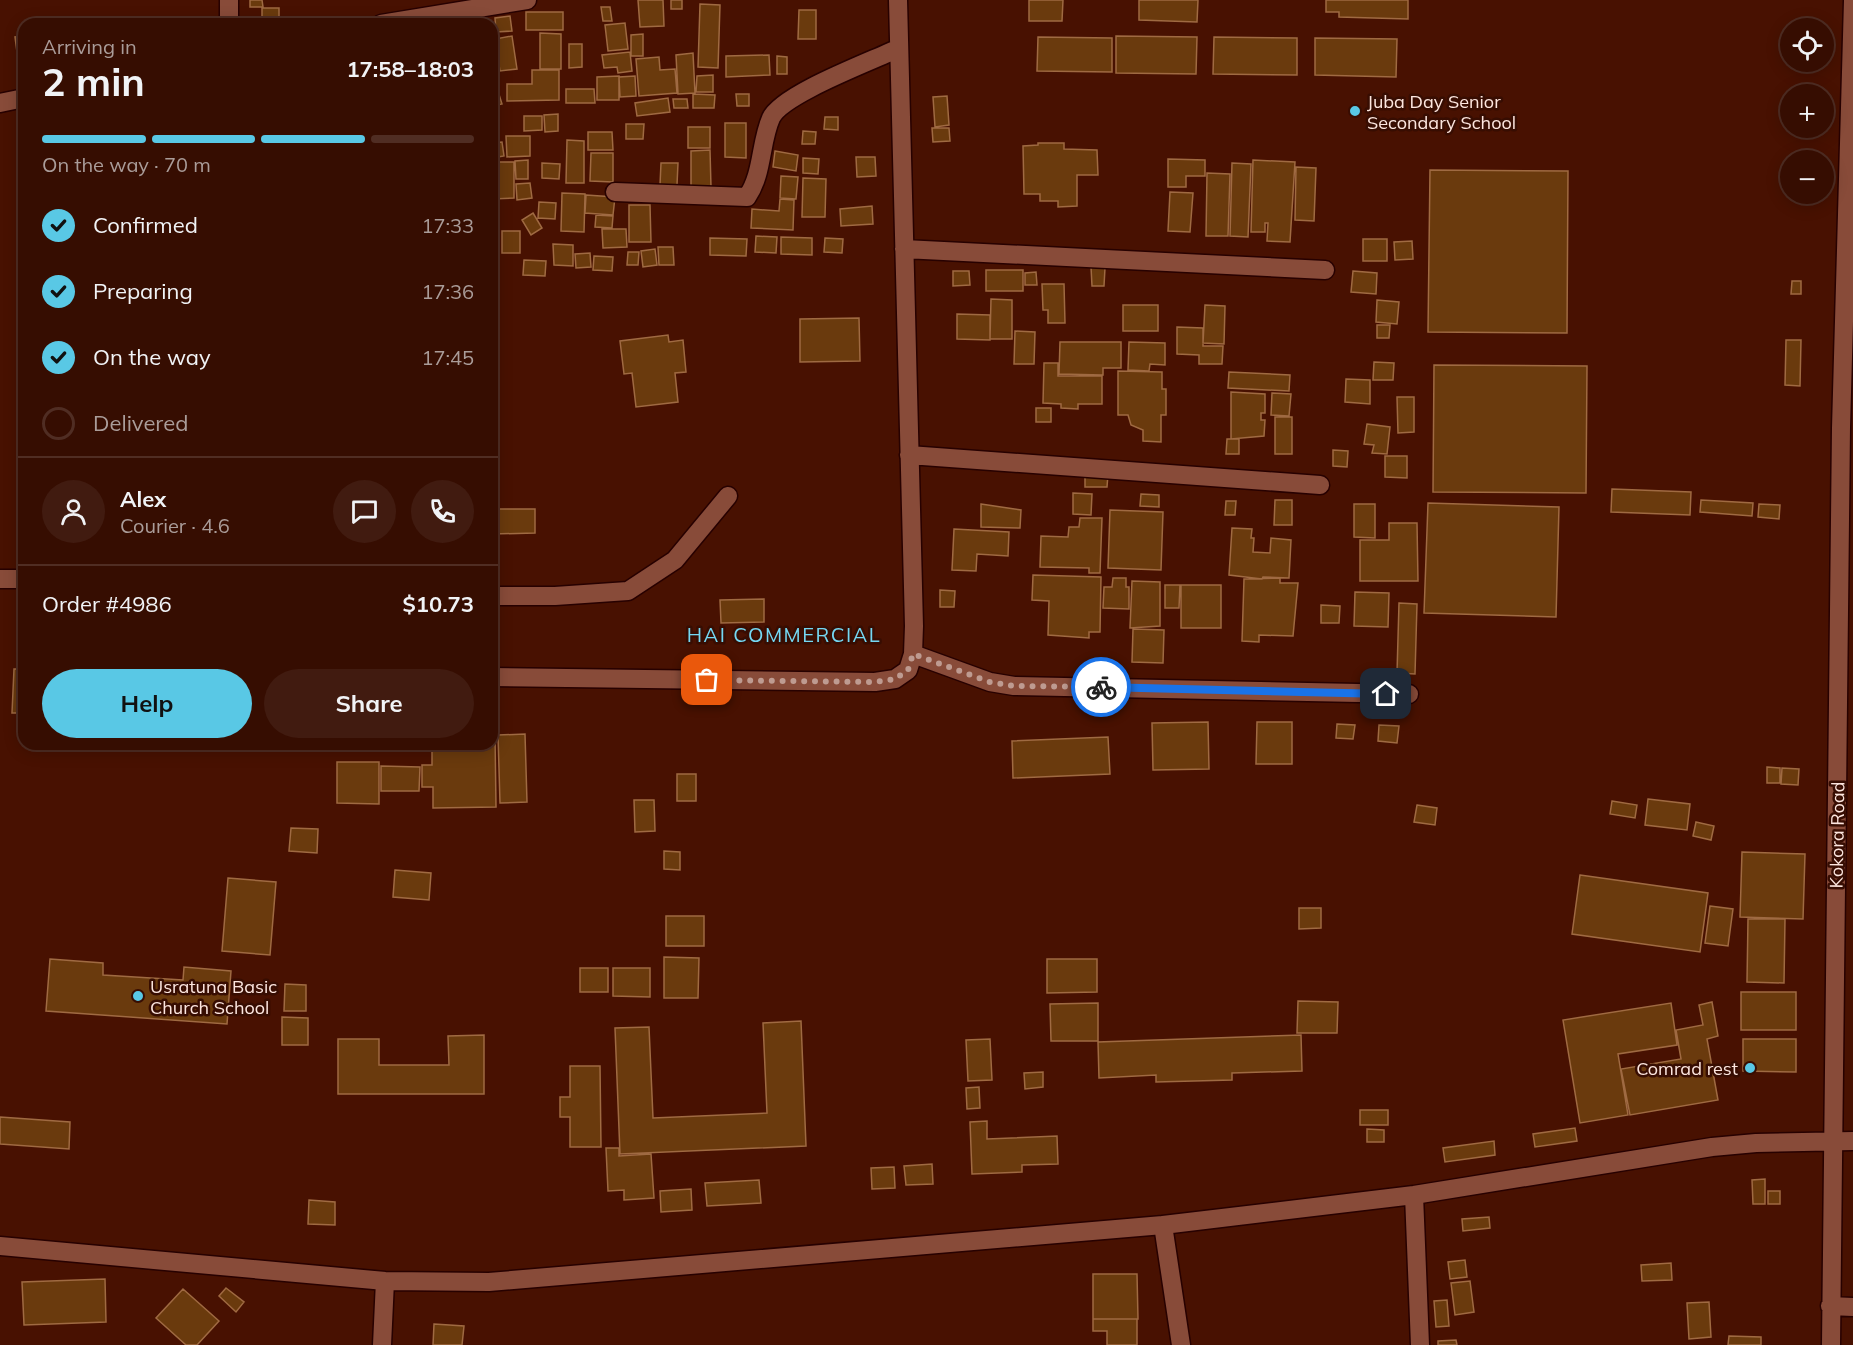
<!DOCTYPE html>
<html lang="en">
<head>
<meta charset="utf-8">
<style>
  :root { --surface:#360d01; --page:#411b10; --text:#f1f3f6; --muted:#aa9c99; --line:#502d23; --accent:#59c8e5 }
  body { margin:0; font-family:Mulish,sans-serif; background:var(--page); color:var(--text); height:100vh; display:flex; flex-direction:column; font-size:22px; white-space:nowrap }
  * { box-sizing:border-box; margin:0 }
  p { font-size:20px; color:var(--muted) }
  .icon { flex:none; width:33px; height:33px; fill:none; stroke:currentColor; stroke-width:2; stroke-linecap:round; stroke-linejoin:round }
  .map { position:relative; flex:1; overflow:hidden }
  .details { position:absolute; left:18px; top:18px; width:480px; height:732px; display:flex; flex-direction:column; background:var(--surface); border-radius:18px; box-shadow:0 3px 15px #0003,0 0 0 2px var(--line) }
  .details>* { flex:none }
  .fabs { position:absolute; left:1780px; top:18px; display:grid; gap:12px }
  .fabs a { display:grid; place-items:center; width:54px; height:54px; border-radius:50%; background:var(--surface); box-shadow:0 3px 15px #0003,0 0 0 2px var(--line); font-size:30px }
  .pin { position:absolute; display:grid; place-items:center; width:51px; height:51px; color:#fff; margin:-26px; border-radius:12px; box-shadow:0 3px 9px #0006 }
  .courier { position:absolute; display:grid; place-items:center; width:60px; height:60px; margin:-30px; border:4px solid #1a73e8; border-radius:50%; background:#fff; color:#222; box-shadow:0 2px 8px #0007 }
  .head em { font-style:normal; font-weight:700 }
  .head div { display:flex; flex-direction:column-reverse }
  .head { display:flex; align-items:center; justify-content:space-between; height:102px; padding:0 24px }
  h1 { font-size:39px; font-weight:700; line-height:45px }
  .bar { display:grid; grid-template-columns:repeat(4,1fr); gap:9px 6px; align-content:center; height:72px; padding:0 24px }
  .bar i { height:8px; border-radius:4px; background:var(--line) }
  .bar .active { background:var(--accent) }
  .bar p { grid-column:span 4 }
  .line { display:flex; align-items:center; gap:15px; padding:0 24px; border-top:2px solid var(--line) }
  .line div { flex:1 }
  .round { display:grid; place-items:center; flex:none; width:63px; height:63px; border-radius:32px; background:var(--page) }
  ol { padding:0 24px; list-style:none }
  li { display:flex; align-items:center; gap:18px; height:66px }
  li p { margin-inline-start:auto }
  li .icon { padding:6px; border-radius:50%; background:var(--accent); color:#111; stroke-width:4 }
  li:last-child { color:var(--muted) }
  li i { width:33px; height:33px; border:3px solid var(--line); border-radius:50% }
  .primary-button { display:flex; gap:12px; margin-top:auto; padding:12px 24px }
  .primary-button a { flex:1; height:69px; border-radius:36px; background:var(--accent); color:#111; font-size:24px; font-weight:700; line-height:69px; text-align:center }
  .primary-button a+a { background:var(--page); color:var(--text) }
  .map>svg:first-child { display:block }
  .building { fill:#6a3a0d; stroke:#9f6a42; stroke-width:1.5 }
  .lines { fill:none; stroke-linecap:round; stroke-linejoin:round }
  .minor-casing { stroke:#270100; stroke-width:21 }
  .minor { stroke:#884b39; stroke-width:18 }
  .done { stroke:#be9b91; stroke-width:6; stroke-dasharray:0 10.8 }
  .route { stroke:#1a73e8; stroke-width:8 }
  .poi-dot { fill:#59c8e5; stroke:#370d02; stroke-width:2 }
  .labels { text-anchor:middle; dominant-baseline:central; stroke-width:5; stroke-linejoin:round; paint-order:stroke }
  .poi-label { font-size:18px; fill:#fde6df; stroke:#370d02; text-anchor:start }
  .street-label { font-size:18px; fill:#fde6df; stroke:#370d02 }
  .neighbourhood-label { font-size:20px; letter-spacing:1.5px; fill:#75d8f3; stroke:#370d02 }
</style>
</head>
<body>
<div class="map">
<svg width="1853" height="1345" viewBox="0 0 1853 1345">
  <rect width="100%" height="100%" fill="#481101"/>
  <!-- building -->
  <path class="building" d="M250 0H262L263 7H250Z
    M638 0H663L664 26 640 27Z
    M671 0H682V9H671Z
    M1029 0H1063L1062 21H1029Z
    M1139 0H1198L1197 22 1139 20Z
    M1326 0H1408V19L1339 17V12H1326Z
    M700 4 720 5 718 68 698 67Z
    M601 7H610L612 21H603Z
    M262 8H279V18H262Z
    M799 10H816V39H798Z
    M526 12H563V30H526Z
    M510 16 512 31 496 32 495 18Z
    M625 23 628 49 608 51 605 25Z
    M540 33 561 34V69H540Z
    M643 34V56H631V35Z
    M24 36V66L19 67 15 37Z
    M512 36 517 69 500 71 495 39Z
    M1116 36 1197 37 1196 74 1116 73Z
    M1038 37 1112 38V72L1037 71Z
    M1214 37 1297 38V75L1213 74Z
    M1315 38 1397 39 1396 77 1315 75Z
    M569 44H582V67L569 68Z
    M492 45 496 81H492Z
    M630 52 632 71 618 73 617 67 604 68 602 55Z
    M693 53 695 93 678 94 676 55Z
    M769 55 770 75 726 77V56Z
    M777 56 787 57V74H777Z
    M659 57 660 70 675 69 677 93 639 96 636 59Z
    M532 70H559V100L507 101V84H532Z
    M713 75V92H696L697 76Z
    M619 76V100H597V77Z
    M635 76 636 96 620 97 619 77Z
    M497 88 502 104 492 106V89Z
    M566 89H594L595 103H566Z
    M693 94 715 95 714 108H693Z
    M736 94H749V106H737Z
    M947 96 949 125 935 127 933 97Z
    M668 98 670 112 637 116 635 103Z
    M673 99H687L688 108H674Z
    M558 114V131L545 132 544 115Z
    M524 116H542V130L524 131Z
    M825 117H838V130L824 129Z
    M725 123H746V158L725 157Z
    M626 124H644L643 139H626Z
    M688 127H710V148H688Z
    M932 128H949L950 141 933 142Z
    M803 131 816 132 815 144H802Z
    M588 132H612L613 150H588Z
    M506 136H530V156L507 157Z
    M567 140 584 141V183H566Z
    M502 142 504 156 492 158V143Z
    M1038 143H1064V149L1097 150 1098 175H1077V206L1058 207V201H1040V194H1024L1023 146 1038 145Z
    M710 150 711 187H691V151Z
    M775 151 798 155 796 171 773 167Z
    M591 153H613V182L590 181Z
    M856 157H875L876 176 857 177Z
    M803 158 819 159 818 174 803 173Z
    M1168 159 1205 160V176H1186V187H1168Z
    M528 160V179H516L515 161Z
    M1253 160 1295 162 1290 242 1267 241 1268 223H1265V232H1251Z
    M492 162H514V198L492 199Z
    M542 163 560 164 559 179 542 178Z
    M661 163H678L677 185H660Z
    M1232 163 1251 164 1248 237 1230 236Z
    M1296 167 1316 168 1314 221 1295 220Z
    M1430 170 1568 171 1567 333 1428 332Z
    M1207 173 1230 174 1228 236H1206Z
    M781 176 798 177 796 199 780 198Z
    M803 178 826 179 825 217H802Z
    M530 183 532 198 517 200 516 184Z
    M1170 192 1193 193 1190 232 1168 231Z
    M562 193 585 194 584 232 561 231Z
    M586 195 615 197 613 215 585 213Z
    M780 199 794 200 793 230 751 228 752 209 779 211Z
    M539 202 556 203 555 219 538 218Z
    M629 205H650L651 242H629Z
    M872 206 873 224 841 226 840 209Z
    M533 213 542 228 531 235 522 220Z
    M596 215 613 216 612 228 595 227Z
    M602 229H626L627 247 603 248Z
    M502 231H520V253H502Z
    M756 236 777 237 776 253 755 252Z
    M781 237 812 238V255L781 254Z
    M710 238 747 239 746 256 710 255Z
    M825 238 843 239 842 253 824 252Z
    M1363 239H1387V261H1363Z
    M1412 241 1413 259 1395 260 1394 242Z
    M553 244 573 245V266L554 265Z
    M658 247H673L674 265H659Z
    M655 249 657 265 643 267 641 251Z
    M628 252H639L638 265H627Z
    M590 253 591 267 576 268 575 254Z
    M594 256 613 257 612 271 593 270Z
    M524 260 546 261 545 276 523 275Z
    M1091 267 1105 268 1104 286H1092Z
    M986 270H1023V291H986Z
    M953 271H969L970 285 953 286Z
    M1353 271 1377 273 1376 294 1351 292Z
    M1036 272 1037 285H1025V273Z
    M1792 281H1801V294H1791Z
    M1042 284H1064L1065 323H1048V310H1043Z
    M991 299 1012 300V339H990Z
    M1377 300 1399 302 1397 324 1376 322Z
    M1123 305H1158V331H1123Z
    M1205 305 1225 306 1224 344 1203 343Z
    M957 314 990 315V340L957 339Z
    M859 318 860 361 800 362V319Z
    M1377 325H1390L1389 338H1377Z
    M1177 327 1203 328V346H1223L1222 364H1199V355L1177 354Z
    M1015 331 1035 332 1034 364H1014Z
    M668 335 669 342 683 340 686 372 675 373 678 402 636 407 632 373 624 374 620 341Z
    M1786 340H1801L1800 386 1785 385Z
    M1060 342H1121V368H1103V375L1059 374Z
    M1129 342 1165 343V365L1150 364 1149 371 1128 370Z
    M1374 362 1394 363 1393 380H1373Z
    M1044 363H1058V376H1102V404H1078V409L1061 408V404L1043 403Z
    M1434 365 1587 366 1586 493 1433 492Z
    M1118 371 1162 372V389H1166V415H1161V442L1143 441V430L1131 425 1128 415H1118Z
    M1229 372 1290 375 1289 391 1228 388Z
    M1346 379 1370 380V404L1345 402Z
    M1231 392 1265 394V413H1261V420H1265L1264 436 1231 439Z
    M1272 393 1291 394 1289 416 1271 415Z
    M1397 397H1414V432L1398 433Z
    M1036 408H1051V422H1036Z
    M1275 417H1292V454H1275Z
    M1367 424 1390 427 1387 454 1372 453 1374 445 1364 444Z
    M1227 439H1239V454H1226Z
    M1333 450 1348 451 1347 467 1333 466Z
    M1385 456H1407V478L1385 477Z
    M1085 474H1108L1107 487H1085Z
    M1612 489 1691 492 1690 515 1611 512Z
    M1073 493 1092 494 1091 515 1073 514Z
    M1141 494 1159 495V507L1140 506Z
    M1275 500H1292V525H1274Z
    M1701 500 1753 503 1752 516 1700 512Z
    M1226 501H1236L1235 515H1225Z
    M1428 503 1559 507 1556 617 1424 613Z
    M981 504 1021 510 1020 528 981 527Z
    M1354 504H1375V538L1354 537Z
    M1759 504 1780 505 1779 519 1758 517Z
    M492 509H535V533L492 534Z
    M1110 510 1163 512 1161 570 1108 568Z
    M1080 518H1102L1100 573H1089V568L1040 567 1041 536 1068 537 1069 527H1079Z
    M1389 523H1417L1418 581H1360V540H1389Z
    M1232 528 1252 529 1251 538H1254L1253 552 1270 553 1271 538 1291 540 1289 578 1263 577 1262 579 1229 575Z
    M954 529 1009 532 1008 556 977 554 976 571 952 570Z
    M1033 575 1101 577 1100 632H1089V638L1048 635 1049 601 1032 600Z
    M1113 578H1126V587H1129V609L1103 608 1104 587H1112Z
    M1280 578V583H1298L1293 636 1259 635V642L1242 641 1244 579Z
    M1132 581 1160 582V626L1130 628Z
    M1165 585H1180L1179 608H1165Z
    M1181 585H1221V628H1181Z
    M940 590 955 591 954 607H940Z
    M1355 592 1389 593 1388 627 1354 626Z
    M764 599V622L721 623 720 600Z
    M1399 603 1417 604 1415 674 1397 673Z
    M1321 605 1340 606 1339 623H1321Z
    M1133 629 1164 630 1163 663 1132 662Z
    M14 669H24V713H12Z
    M1208 722 1209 769 1153 770 1152 723Z
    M1257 722H1292V764H1256Z
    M1337 724 1355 725 1353 739 1336 738Z
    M1379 725 1399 726 1397 743 1378 741Z
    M492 734H495L496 807 433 808V787H422V765H432V744H492Z
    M525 734 527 802 500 803 498 735Z
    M1108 737 1110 774 1013 778 1012 741Z
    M337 762H379V804L337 803Z
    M381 766 420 767 419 791H381Z
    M1767 767 1780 768V783H1767Z
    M1782 768 1799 769 1798 785 1781 784Z
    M677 774H696V801H677Z
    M1648 799 1690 804 1687 830 1645 825Z
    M634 800H654L655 831 635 832Z
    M1612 801 1637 805 1635 818 1610 814Z
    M1417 805 1437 808 1435 825 1414 822Z
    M1696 822 1714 826 1711 840 1693 836Z
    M291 828 318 829 317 853 289 851Z
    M664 851 680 852V870L664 869Z
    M1742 852 1805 854 1803 919 1740 917Z
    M395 870 431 873 429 900 393 897Z
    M1580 875 1708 893 1700 952 1572 934Z
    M228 878 276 882 270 955 222 951Z
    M1710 906 1733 909 1728 946 1705 943Z
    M1299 908H1321V928L1299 929Z
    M666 916H704V946H666Z
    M1748 919H1785L1784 983 1747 982Z
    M664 957 699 958 698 998H664Z
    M50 959 103 963V975L183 980 184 967 231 971 227 1024 46 1011Z
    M1047 959H1097V992L1047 993Z
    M580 968H608V992H580Z
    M613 968H650V997L613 996Z
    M285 984 306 985V1011H284Z
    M1741 992H1796V1030H1741Z
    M1298 1001 1338 1002 1337 1033H1297Z
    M1712 1002 1718 1036 1707 1039 1718 1100 1630 1115 1621 1069 1681 1059 1676 1030 1703 1025 1699 1005Z
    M1098 1003V1041H1051L1050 1004Z
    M1671 1003 1677 1045 1618 1054 1628 1115 1580 1123 1563 1020Z
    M282 1017 308 1018V1045H282Z
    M801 1021 806 1146 620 1154 615 1028 649 1027 653 1118 767 1113 763 1023Z
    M484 1035V1094H338V1039H379V1065H449L448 1036Z
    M1301 1035 1302 1071 1232 1073V1080L1156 1082V1075L1099 1078 1098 1042Z
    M990 1039 992 1080 968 1081 966 1040Z
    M1743 1039H1796V1072L1743 1071Z
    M570 1066H600L601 1147H570V1117H560V1097H570Z
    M1043 1072V1087L1025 1089 1024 1073Z
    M979 1087 980 1108 967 1109 966 1088Z
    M1360 1110H1388V1125H1360Z
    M0 1117 70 1122 69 1149 0 1144Z
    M987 1121V1139L1057 1136 1058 1164 1022 1165V1172L972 1174 970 1122Z
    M1575 1128 1577 1141 1535 1147 1533 1134Z
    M1367 1129 1384 1130V1142H1367Z
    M1494 1141 1495 1155 1445 1162 1443 1148Z
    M606 1148H619V1156L651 1154 654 1198 624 1200V1190L608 1191Z
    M932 1164 933 1184 906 1185 904 1166Z
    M894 1167 895 1188 872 1189 871 1168Z
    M1765 1179V1204H1753L1752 1180Z
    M759 1180 761 1203 707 1206 705 1183Z
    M691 1189 692 1210 661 1212 660 1191Z
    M1768 1191H1780V1204H1768Z
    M309 1200 335 1202V1225L308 1224Z
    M1489 1217 1490 1228 1463 1231 1462 1219Z
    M1465 1260 1467 1277 1450 1279 1448 1262Z
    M1671 1263 1672 1280 1642 1281 1641 1265Z
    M1093 1274H1137L1138 1319H1093Z
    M105 1279 106 1322 24 1325 22 1282Z
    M1470 1281 1474 1312 1455 1315 1451 1283Z
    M226 1288 244 1302 236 1312 219 1296Z
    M183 1289 219 1321 197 1345H186L156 1318Z
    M1447 1300 1449 1326 1436 1327 1434 1301Z
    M1709 1302 1711 1337 1689 1339 1687 1303Z
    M1093 1319H1137V1345H1107V1331H1093Z
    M434 1324 464 1326 462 1345H433Z
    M1729 1336 1761 1337V1345H1728Z
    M1456 1340 1457 1345H1438V1341Z"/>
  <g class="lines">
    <defs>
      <path id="minor" d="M229 0V24
        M381 24 527 0
        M0 103 24 98
        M615 192 747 197C763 174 760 143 771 118 782 94 872 61 899 48
        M904 249 1325 270
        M909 455 1320 485
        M0 579H24
        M492 596H555L628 591 675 560 728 496
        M913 654 990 682 1014 686 1409 694
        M492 677 875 682 895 679 908 670 913 654 914 626 898 0
        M1414 1195 1420 1345
        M1163 1225 1181 1345
        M0 1246 385 1281 489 1282 1163 1225 1414 1195 1712 1147 1756 1143 1853 1141
        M1830 1306 1853 1307
        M382 1345 385 1281
        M1831 1345 1841 428 1853 1"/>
    </defs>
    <!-- minor casing -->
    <use href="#minor" class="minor-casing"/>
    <!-- minor -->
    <use href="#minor" class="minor"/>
  </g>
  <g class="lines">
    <!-- done -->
    <path class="done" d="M707 680 875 682 895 679 908 670 913 654 990 682 1014 686 1101 687"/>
    <!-- route -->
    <path class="route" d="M1101 687 1386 694"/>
  </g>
  <!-- markers -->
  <g class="poi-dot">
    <circle cx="1355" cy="111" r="6"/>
    <circle cx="138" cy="996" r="6"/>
    <circle cx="1750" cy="1068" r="6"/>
  </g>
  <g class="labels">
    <!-- poi labels -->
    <g class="poi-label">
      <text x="1367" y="101">Juba Day Senior<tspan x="1367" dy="21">Secondary School</tspan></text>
      <text x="150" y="986">Usratuna Basic<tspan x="150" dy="21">Church School</tspan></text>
      <text x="1738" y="1068" text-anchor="end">Comrad rest</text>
    </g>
    <!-- street labels -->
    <g class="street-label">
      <text transform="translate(1837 835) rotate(-89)">Kokora Road</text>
    </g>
    <!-- neighbourhood labels -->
    <g class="neighbourhood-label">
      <text x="784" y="634">HAI COMMERCIAL</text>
    </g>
  </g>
</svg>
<div class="fabs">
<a><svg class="icon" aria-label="locate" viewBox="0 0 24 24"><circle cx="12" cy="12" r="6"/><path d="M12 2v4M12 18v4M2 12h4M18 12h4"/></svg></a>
<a>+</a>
<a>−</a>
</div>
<div class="pin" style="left:707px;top:680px;background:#ea580c"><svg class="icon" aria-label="bag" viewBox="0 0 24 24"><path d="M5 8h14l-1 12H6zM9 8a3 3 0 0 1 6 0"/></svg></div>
<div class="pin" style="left:1386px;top:694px;background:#1f2937"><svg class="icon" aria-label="home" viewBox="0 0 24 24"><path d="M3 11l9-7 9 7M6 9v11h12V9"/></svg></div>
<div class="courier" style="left:1101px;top:687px"><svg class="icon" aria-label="bike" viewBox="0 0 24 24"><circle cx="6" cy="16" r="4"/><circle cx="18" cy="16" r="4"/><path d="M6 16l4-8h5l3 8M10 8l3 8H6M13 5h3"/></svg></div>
<section class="details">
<div class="head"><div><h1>2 min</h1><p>Arriving in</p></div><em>17:58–18:03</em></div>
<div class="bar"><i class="active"></i><i class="active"></i><i class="active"></i><i></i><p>On the way · 70 m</p></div>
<ol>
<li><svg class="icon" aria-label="check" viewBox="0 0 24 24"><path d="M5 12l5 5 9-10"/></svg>Confirmed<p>17:33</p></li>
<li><svg class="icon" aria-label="check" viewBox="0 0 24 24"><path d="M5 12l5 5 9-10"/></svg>Preparing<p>17:36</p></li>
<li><svg class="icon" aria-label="check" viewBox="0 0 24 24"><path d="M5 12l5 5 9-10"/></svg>On the way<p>17:45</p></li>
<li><i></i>Delivered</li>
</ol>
<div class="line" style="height:108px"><a class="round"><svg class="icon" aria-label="person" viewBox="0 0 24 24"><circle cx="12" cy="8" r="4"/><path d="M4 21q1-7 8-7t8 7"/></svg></a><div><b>Alex</b><p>Courier · 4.6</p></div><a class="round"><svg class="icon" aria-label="chat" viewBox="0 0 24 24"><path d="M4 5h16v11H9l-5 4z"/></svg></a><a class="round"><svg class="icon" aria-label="phone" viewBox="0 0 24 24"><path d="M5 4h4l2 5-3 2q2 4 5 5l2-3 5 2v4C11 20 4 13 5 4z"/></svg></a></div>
<div class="line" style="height:78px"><div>Order #4986</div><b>$10.73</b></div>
<div class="primary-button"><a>Help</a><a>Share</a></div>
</section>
</div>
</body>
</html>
